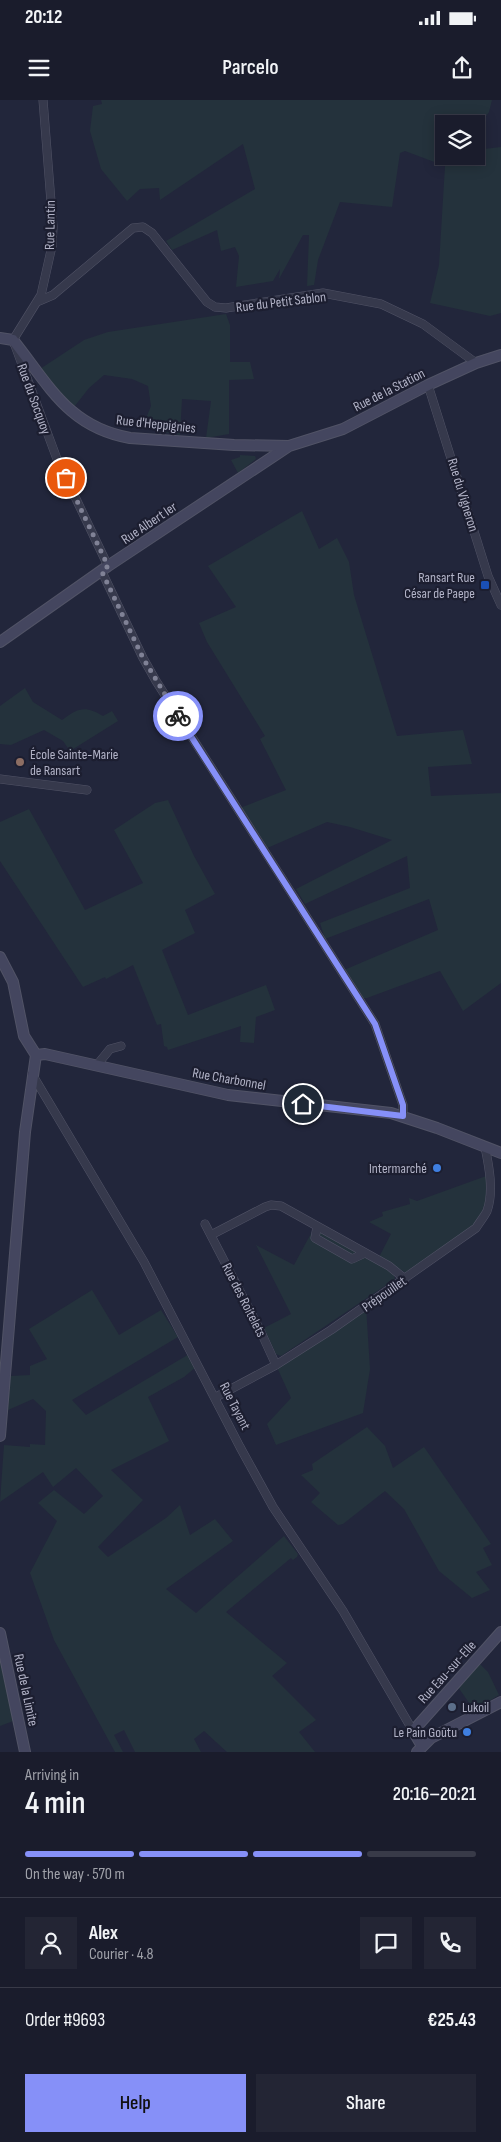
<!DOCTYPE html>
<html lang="en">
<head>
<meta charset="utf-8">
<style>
  :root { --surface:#1a1c2c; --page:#232534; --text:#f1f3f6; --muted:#9fa1a9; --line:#383a48; --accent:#8690f8 }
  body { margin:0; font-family:"Sofia Sans Condensed",sans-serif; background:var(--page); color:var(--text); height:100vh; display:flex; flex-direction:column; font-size:19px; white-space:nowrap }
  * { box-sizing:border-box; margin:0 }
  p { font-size:16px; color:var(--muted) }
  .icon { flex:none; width:28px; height:28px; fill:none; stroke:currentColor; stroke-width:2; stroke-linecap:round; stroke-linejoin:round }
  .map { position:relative; height:1652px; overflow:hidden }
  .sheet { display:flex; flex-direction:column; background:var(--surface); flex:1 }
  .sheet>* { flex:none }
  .fabs { position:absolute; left:435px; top:15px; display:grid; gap:10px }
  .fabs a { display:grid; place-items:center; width:50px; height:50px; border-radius:0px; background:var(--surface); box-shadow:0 2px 12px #0003,0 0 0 1px var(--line); font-size:25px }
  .pin { position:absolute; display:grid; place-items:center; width:42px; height:42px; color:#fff; margin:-21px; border:2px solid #fff; border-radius:50%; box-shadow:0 1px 5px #0007 }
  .courier { position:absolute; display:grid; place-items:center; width:50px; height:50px; margin:-25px; border:4px solid #8690f8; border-radius:50%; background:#fff; color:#222; box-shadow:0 1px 6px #0007 }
  .summary em { font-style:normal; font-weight:600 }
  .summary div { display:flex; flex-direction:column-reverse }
  .summary { display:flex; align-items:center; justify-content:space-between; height:85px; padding:0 25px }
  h1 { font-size:32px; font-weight:600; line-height:38px }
  .bar { display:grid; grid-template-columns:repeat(4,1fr); gap:8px 5px; align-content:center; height:60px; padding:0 25px }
  .bar i { height:6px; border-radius:4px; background:var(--line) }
  .bar .on { background:var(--accent) }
  .bar p { grid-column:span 4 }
  .line { display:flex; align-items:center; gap:12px; padding:0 25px; border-top:1px solid var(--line) }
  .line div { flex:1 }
  .round { display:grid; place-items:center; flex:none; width:52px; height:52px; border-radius:0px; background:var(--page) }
  .action { display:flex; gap:10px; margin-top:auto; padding:10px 25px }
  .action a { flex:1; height:58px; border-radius:0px; background:var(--accent); color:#111; font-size:20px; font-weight:600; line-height:58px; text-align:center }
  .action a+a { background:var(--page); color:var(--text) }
  .status { display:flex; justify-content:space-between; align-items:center; height:35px; padding:0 25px; background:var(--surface); direction:ltr }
  .status svg { height:14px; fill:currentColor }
  header { display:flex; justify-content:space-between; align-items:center; height:65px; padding:0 25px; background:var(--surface); font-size:22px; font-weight:600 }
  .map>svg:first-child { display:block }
  .green { fill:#24323c }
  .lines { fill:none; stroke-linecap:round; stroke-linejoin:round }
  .street-casing { stroke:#515366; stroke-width:9 }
  .secondary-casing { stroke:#515366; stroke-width:12 }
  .street { stroke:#36394c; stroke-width:8 }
  .secondary { stroke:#44465f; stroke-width:10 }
  .done { stroke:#808296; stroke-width:5; stroke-dasharray:0 9 }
  .route { stroke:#8690f8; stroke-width:6 }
  .transit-dot { fill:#1a4fb4; stroke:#1c1e30; stroke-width:2 }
  .education-dot { fill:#8d6e63; stroke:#1c1e30; stroke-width:2 }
  .shop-dot { fill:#3f7fe0; stroke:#1c1e30; stroke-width:2 }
  .service-dot { fill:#5c6f8a; stroke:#1c1e30; stroke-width:2 }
  .labels { text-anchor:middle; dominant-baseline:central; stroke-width:4.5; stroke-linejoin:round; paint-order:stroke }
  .street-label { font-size:14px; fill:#b2b3c7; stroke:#1c1e30 }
  .poi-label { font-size:14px; fill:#b2b3c7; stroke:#1c1e30; text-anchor:end }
</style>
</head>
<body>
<div class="status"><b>20:12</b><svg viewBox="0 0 49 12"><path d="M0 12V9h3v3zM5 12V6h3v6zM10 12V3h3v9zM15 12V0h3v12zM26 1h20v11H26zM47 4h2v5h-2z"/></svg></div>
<header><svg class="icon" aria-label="menu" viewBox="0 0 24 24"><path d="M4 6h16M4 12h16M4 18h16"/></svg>Parcelo<svg class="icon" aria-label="share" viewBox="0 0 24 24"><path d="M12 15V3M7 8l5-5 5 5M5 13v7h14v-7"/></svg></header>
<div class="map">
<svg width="501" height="1652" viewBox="0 0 501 1652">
  <rect width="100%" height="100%" fill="#22263b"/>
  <!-- green -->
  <path class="green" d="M101 0H492L489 12 476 30V24H444V56H476V50L501 47V213L490 216 430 203 439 165 445 66 405 51 400 53 392 107 340 102 318 160 314 185 307 186 309 135H303L279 179 280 169 273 181 236 187 239 156 235 147 221 151 217 130 172 150 166 141 255 89 243 44 160 100 159 88 140 89 127 101 101 69 90 31 93 6 102 4Z
    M226 214 230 225V262H250L254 279 229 280V334L206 338 211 301 182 299 180 335 142 328 151 306 148 286 132 279 104 275 89 288 74 307 40 269 84 240 108 232Z
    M240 355 255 356 256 359 238 373 231 360 240 357Z
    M302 411 319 449 337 438 349 462 354 495 397 636 463 630 472 664 428 667 431 696 501 693V883L463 911 440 871 367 898H360L344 870 438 830 429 799 325 839 320 823 410 788 407 756 305 804 296 789 392 740 350 727 327 722 265 749 240 708 286 690 260 639 265 636 207 542 199 523 236 507 208 466Z
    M25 588 33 602 62 620C78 608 85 605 103 616L112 611 118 621 70 651 63 641 44 630 11 645 0 644V606Z
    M168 700 194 756 215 794 185 810 195 833 162 850 188 915 266 885 275 910 256 917 254 943 240 942 241 926 168 950 167 947 164 946 161 924 157 925 133 865 106 879 105 877 83 887 0 761V722L29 709 85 810 143 783 114 730 155 703Z
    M489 1075 487 1111 466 1132 408 1174 379 1157 391 1134 369 1122 383 1116 382 1112 410 1104 409 1098 417 1101Z
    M315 1126 392 1169 395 1179 281 1256 276 1254 264 1228 291 1214 256 1145 294 1165Z
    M92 1190 119 1235 161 1210 178 1237 72 1300 86 1315 191 1253 196 1267 184 1277 148 1297 169 1341 111 1370 143 1400 98 1447 108 1457 166 1418 180 1405 190 1435 215 1419 233 1441 166 1489 196 1513 284 1436 298 1454 297 1457 293 1460 291 1458 226 1512 287 1563 272 1576 316 1620 299 1632 315 1652H227L204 1631 194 1639 201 1652H135L124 1630 114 1635 123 1652H115L54 1540 30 1473 57 1421 38 1403 54 1390 84 1414 103 1396 76 1368 53 1387 43 1372 0 1402 4 1345 30 1347V1344L45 1345 46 1311 33 1299 8 1310 10 1276 30 1275V1266L47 1259 29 1229Z
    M366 1206 370 1269 363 1313 276 1345 267 1324 291 1298 276 1265Z
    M367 1327 385 1346 393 1368 424 1347 491 1444 483 1448 492 1465 476 1472 490 1490 472 1498 439 1471 404 1409 385 1391 343 1424 338 1425 311 1402 320 1393 301 1375 313 1370 312 1364Z
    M0 1542 16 1620 0 1626Z
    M478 1562 488 1572 499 1595 474 1610 458 1587Z"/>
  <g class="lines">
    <defs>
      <path id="street" d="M43 0 53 127 52 146 41 195 13 240 57 359 108 466
        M39 201 53 195 133 128 143 127 152 133 207 202 215 207 226 208 323 193 381 204 423 224 476 263
        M428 285 488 476 501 505
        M102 472 143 558 156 581 375 924 403 1005V1016
        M0 679 87 690
        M97 965 110 949 121 946
        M32 974 144 1162 240 1347 273 1407 343 1511 413 1631
        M205 1124 260 1230 276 1265
        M317 1127 315 1138 352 1159 365 1153
        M211 1135 265 1107 271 1105 281 1106 389 1166 405 1179
        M216 1297 276 1265 331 1230 476 1128C479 1123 484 1117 487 1111 494 1092 489 1066 485 1047"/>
      <path id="secondary" d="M0 238 13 240C49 285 68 327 130 338L234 345 289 346 343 329 428 285 476 263 501 255
        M0 542 108 466 289 346
        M0 857 13 882 24 936 36 955
        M36 955 45 954 228 995 391 1013 437 1028 501 1053
        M0 1336 25 1032 36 955
        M0 1533 25 1652
        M422 1646 413 1631 501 1532
        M417 1652 431 1638 501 1602"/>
    </defs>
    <!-- street casing -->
    <use href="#street" class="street-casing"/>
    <!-- secondary casing -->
    <use href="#secondary" class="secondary-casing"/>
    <!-- street -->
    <use href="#street" class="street"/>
    <!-- secondary -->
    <use href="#secondary" class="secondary"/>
  </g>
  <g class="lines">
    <!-- done -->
    <path class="done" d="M66 378 108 466 102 472 143 558 178 616"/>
    <!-- route -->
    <path class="route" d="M178 616 375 924 403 1005V1016L303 1004"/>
  </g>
  <!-- markers -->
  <rect class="transit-dot" x="480" y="480" width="10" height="10" rx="2.5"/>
  <circle class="education-dot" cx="20" cy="662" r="5"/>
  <g class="shop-dot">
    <circle cx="437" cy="1068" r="5"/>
    <circle cx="467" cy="1632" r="5"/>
  </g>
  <circle class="service-dot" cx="452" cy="1607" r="5"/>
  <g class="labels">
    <!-- street labels -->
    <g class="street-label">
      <text transform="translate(50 125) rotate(-89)">Rue Lantin</text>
      <text transform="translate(281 202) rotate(-7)">Rue du Petit Sablon</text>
      <text transform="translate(389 290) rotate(-27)">Rue de la Station</text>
      <text transform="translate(34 299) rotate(70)">Rue du Socquoy</text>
      <text transform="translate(156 324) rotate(6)">Rue d'Heppignies</text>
      <text transform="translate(463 395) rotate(73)">Rue du Vigneron</text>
      <text transform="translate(149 423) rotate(-34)">Rue Albert Ier</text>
      <text transform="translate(229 979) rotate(10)">Rue Charbonnel</text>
      <text transform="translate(384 1194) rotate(-35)">Prépouillet</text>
      <text transform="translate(244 1200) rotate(63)">Rue des Roitelets</text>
      <text transform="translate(235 1306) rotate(63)">Rue Tayant</text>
      <text transform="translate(447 1572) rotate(-48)">Rue Eau-sur-Elle</text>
      <text transform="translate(26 1590) rotate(78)">Rue de la Limite</text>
    </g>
    <!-- poi labels -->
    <g class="poi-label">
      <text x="475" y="477">Ransart Rue<tspan x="475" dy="16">César de Paepe</tspan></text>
      <text x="30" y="654" text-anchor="start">École Sainte-Marie<tspan x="30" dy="16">de Ransart</tspan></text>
      <text x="427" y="1068">Intermarché</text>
      <text x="462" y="1607" text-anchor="start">Lukoil</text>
      <text x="457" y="1632">Le Pain Goûtu</text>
    </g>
  </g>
</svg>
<div class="fabs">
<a><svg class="icon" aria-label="layers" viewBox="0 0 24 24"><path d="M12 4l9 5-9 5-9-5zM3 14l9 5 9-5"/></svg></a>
</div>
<div class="pin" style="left:66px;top:378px;background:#ea580c"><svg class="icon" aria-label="bag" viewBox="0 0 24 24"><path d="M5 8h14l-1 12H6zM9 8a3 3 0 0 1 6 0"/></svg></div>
<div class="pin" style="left:303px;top:1004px;background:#1f2937"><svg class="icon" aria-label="home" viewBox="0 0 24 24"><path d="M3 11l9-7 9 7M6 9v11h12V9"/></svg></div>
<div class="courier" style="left:178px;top:616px"><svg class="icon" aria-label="bike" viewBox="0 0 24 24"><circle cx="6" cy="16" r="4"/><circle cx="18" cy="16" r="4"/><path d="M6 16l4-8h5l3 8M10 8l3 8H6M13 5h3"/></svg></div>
</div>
<section class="sheet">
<div class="summary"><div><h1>4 min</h1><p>Arriving in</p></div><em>20:16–20:21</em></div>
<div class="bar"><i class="on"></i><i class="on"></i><i class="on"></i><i></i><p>On the way · 570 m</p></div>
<div class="line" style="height:90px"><a class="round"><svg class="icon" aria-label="person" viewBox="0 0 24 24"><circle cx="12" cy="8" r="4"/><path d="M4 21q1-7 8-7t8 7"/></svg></a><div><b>Alex</b><p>Courier · 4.8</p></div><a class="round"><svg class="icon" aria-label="chat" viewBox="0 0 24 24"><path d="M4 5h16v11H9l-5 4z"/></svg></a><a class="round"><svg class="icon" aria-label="phone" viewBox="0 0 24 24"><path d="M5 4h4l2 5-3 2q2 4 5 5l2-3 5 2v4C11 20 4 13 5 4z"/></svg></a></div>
<div class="line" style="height:65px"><div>Order #9693</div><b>€25.43</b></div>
<div class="action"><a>Help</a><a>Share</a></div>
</section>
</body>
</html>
